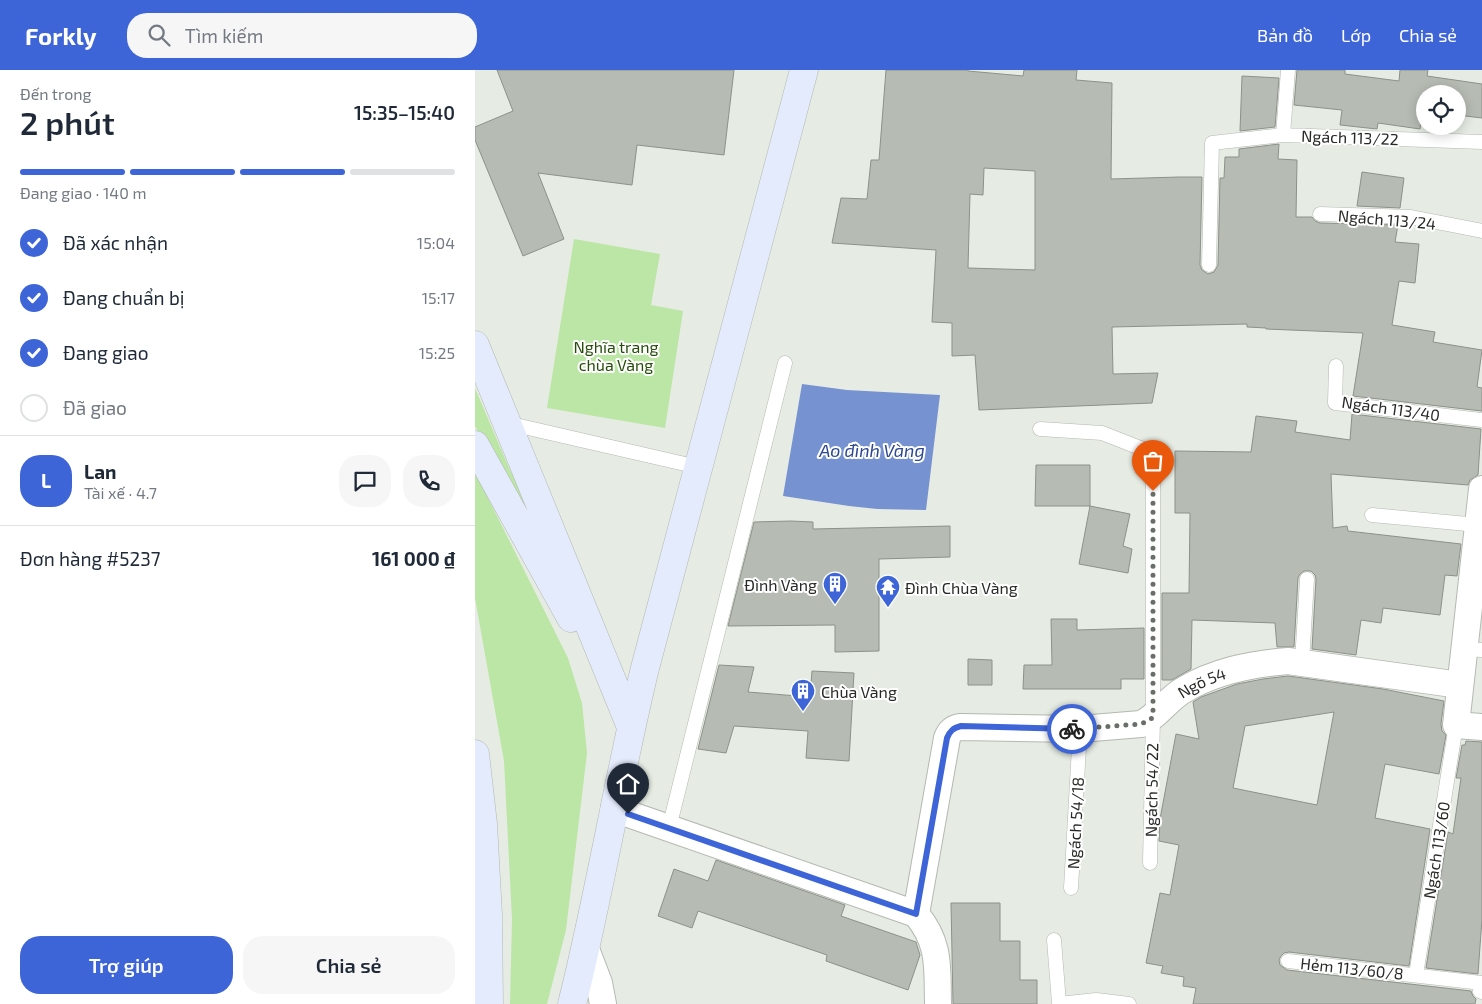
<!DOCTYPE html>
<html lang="vi">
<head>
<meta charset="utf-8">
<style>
  :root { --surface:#fff; --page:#f6f6f7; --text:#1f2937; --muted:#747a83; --line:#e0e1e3; --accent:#3e65d7 }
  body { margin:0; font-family:"Exo 2",sans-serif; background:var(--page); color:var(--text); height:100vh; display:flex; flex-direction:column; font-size:19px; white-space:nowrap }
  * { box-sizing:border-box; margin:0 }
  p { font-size:16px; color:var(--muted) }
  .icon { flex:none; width:28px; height:28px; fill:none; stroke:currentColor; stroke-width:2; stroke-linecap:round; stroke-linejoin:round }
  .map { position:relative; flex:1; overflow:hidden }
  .side { display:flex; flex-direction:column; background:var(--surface); width:475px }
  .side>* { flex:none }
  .controls { position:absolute; left:941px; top:15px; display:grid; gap:10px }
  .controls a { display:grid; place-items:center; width:50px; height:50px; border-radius:50%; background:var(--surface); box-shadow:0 2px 12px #0003; font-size:25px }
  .pin { position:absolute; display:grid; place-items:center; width:42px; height:42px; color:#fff; margin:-51px -21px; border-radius:50% 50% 50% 0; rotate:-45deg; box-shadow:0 0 5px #0007 }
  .pin .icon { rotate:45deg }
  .courier { position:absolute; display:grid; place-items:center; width:50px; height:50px; margin:-25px; border:4px solid #3e65d7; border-radius:50%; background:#fff; color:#222; box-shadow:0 1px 6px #0007 }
  .overview em { font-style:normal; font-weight:600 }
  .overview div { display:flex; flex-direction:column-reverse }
  .overview { display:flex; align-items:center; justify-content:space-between; height:85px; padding:0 20px }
  h1 { font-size:32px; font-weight:600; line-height:38px }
  .bar { display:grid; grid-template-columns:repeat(4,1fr); gap:8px 5px; align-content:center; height:60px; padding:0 20px }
  .bar i { height:6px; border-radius:4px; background:var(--line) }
  .bar .selected { background:var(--accent) }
  .bar p { grid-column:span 4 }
  .line { display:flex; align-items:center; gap:12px; padding:0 20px; border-top:1px solid var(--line) }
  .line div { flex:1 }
  .round { display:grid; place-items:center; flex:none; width:52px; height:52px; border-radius:20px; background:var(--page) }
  ol { padding:0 20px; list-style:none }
  li { display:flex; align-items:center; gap:15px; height:55px }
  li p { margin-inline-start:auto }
  li .icon { padding:5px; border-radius:50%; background:var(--accent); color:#fff; stroke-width:4 }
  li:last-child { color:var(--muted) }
  li i { width:28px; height:28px; border:2px solid var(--line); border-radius:50% }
  .action { display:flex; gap:10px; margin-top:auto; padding:10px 20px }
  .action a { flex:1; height:58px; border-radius:20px; background:var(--accent); color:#fff; font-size:20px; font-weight:600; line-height:58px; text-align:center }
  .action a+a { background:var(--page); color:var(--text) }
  header { display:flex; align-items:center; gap:30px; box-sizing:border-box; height:70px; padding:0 25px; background:var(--accent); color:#fff }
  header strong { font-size:24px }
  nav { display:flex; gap:28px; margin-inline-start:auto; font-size:18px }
  .search { width:350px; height:45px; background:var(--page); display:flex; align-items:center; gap:12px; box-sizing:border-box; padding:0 18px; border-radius:20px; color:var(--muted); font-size:19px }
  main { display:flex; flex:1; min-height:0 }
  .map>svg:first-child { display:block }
  .green { fill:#bbe6a6 }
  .water { fill:#7792d1 }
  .building { fill:#b6bcb4; stroke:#8c9189; fill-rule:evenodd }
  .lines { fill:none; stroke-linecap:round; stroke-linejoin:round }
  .lane-casing { stroke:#b3b9b1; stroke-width:15 }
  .street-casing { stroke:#b3b9b1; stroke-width:28 }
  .secondary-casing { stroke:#b3b9b1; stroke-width:29 }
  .lane { stroke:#fff; stroke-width:14 }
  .street { stroke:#fff; stroke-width:26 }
  .secondary { stroke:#e4ebfc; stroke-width:28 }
  .done { stroke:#6a6e69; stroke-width:5; stroke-dasharray:0 9 }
  .route { stroke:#3e65d7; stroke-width:6 }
  .labels { text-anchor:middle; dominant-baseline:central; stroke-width:4; stroke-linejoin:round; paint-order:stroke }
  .street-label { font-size:16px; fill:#282a27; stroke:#fff }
  .park-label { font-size:16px; fill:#254c08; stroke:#fff }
  .poi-label { font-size:16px; fill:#282a27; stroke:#fff; text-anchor:start }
  .water-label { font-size:18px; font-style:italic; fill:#2c4793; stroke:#fff }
</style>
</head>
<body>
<header>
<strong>Forkly</strong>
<div class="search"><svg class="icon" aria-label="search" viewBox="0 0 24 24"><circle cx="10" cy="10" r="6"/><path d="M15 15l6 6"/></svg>Tìm kiếm</div>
<nav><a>Bản đồ</a><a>Lớp</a><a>Chia sẻ</a></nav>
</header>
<main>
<section class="side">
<div class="overview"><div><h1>2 phút</h1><p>Đến trong</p></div><em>15:35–15:40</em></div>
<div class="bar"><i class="selected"></i><i class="selected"></i><i class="selected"></i><i></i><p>Đang giao · 140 m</p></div>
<ol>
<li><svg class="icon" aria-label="check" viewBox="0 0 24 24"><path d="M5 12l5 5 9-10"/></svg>Đã xác nhận<p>15:04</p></li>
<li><svg class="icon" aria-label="check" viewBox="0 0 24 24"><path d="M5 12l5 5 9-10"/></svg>Đang chuẩn bị<p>15:17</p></li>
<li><svg class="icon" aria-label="check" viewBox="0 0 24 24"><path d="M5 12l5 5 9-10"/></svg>Đang giao<p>15:25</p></li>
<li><i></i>Đã giao</li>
</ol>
<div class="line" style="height:90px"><b class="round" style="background:var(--accent);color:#fff">L</b><div><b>Lan</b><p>Tài xế · 4.7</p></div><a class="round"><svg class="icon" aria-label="chat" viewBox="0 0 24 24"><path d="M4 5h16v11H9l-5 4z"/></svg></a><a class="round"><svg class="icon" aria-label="phone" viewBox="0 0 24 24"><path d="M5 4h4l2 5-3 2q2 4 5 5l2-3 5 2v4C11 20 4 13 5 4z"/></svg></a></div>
<div class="line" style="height:65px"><div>Đơn hàng #5237</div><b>161 000 ₫</b></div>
<div class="action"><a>Trợ giúp</a><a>Chia sẻ</a></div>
</section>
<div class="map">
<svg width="1007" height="934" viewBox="0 0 1007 934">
  <rect width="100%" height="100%" fill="#e6ece3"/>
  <!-- green -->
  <path class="green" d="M99 169 185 184 176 235 208 241 190 358 72 338Z
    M0 318 34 398 55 442 54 446 47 448 0 356Z
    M0 402 93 588 107 633 112 683 91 860 72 934H35L37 849 29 691 0 528Z"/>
  <!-- water -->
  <path class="water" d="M327 314 372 320 465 325 451 440 402 439 374 436 308 426Z"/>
  <!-- building -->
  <path class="building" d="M22 0H259L249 85 162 75 157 115 63 103 89 169 48 186 0 70V57L38 41Z
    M411 0H493V1L548 6 549 0H602L601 10 637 13 636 109 704 107H727L725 195 727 200 733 204 739 202 743 195 745 108H749L750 87H764V79L804 74 803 89 822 90 821 147H837L840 151 845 153 923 155 920 172 944 174 940 213 924 211 917 255 960 262 958 272 1007 280 1002 317 1007 318V341L878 326 888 263 791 259V258L772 257V254L637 257 638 304 683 303 677 333 504 340 500 285 477 286V253L457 252 461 180 357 173 366 128 392 129 396 90H404ZM509 98 560 101V200L493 198 495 124 508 125Z
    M822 0H870V4L924 11 925 0H953L952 6 1007 14V48L982 45V24H950V41L948 40 945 59 903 53 902 59 865 55 867 40 819 35Z
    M767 6 804 8 800 57 765 61Z
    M887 102 929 108 925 138 882 136Z
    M877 344 1006 359 1003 405 995 410 993 415 856 404 858 458 872 456 873 461 986 474 982 506 970 505 965 545 908 538 906 553 886 550 881 585 837 579 841 509 840 505 836 501H829L825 504 823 508 819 577H802L800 553 717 550 716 599 697 610H687V523H714L715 443H700V381L776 382 781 346 822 351 820 362 875 370Z
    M561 395H615V436H560Z
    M615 436 655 444 648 476 657 479 653 503 604 494Z
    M316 451 338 452V459L475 456V487L404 489V581L360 582V555L253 556 279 452Z
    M576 549H602V560L669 558V609H646V619H548L549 595H577Z
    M493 589 517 590V615H493Z
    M244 595 279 597 273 622 335 627 337 601 379 603 374 691 331 688 333 661 259 656 251 683 223 679Z
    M813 606 908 619 969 631 966 654 967 661 971 665 964 704 910 694 900 748 955 759 934 896 814 882 809 883 806 886 804 890 805 895 812 900 996 921 998 926 1001 929 1000 934H718L721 918 708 916 709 907 686 903 688 896 671 893 685 823 695 825 704 775 684 771 685 749 701 664 724 669 718 632 726 627 762 614 788 609ZM859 642 842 735 758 718 770 656Z
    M991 671 1007 672V849L1003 904 951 898 973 762 978 764 986 708H981L987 675H990Z
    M241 790 370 835 366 846 441 872 445 885 433 920 351 891 352 885 223 841 217 858 183 846 199 799 233 811Z
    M476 833H525V871H545V910H562V934H478Z"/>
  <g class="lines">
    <defs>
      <path id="lane" d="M813 0 808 65 1007 72
        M845 144 936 147 1007 161
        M734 195 737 73 808 65
        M861 296 860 333 1007 350
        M32 353 223 397
        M565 359 627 363 678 383V647L675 793
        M897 445 1003 455
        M989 579 1007 580
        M827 592 832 509
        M194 758 310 293
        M596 818 605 659
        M579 870 584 933
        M813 891 1007 913 1005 921 1007 922
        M941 905 981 655
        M584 934 621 930 654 934"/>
      <g id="street">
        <path d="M1007 419 981 655 1007 657"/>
        <path id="s1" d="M139 739 441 844 472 668C475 661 478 658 486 657L605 659 666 654C682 647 692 630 707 621 739 601 776 594 813 591L985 615"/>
        <path d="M441 844C466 874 462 898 463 934"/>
        <path d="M111 879 124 913 128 934"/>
      </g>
      <path id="secondary" d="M0 275 156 657
        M0 375 96 548
        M0 684 8 754 13 845 14 934
        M97 934C125 823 143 709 170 598L329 0"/>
    </defs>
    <!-- lane casing -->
    <use href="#lane" class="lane-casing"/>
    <!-- street casing -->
    <use href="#street" class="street-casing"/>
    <!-- secondary casing -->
    <use href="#secondary" class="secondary-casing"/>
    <!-- lane -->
    <use href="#lane" class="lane"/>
    <!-- street -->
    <use href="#street" class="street"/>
    <!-- secondary -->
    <use href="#secondary" class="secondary"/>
  </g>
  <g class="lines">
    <!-- done -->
    <path class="done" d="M597 659 666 654 675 650 678 647V421"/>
    <!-- route -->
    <path class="route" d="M153 744 441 844 472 668C475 661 478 658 486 656L597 659"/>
  </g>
  <!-- icons -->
  <defs>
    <symbol id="building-pin" viewBox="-11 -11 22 30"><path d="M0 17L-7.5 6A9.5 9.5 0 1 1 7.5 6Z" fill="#3e65d7" stroke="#fff"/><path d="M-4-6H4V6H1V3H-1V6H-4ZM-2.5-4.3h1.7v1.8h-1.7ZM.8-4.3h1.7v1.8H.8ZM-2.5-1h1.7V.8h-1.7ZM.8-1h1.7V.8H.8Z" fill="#fff"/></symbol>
    <symbol id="temple-pin" viewBox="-11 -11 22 30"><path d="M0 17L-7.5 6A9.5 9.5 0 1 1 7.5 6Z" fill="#3e65d7" stroke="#fff"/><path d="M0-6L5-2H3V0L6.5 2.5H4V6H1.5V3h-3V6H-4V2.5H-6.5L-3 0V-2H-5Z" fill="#fff"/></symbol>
  </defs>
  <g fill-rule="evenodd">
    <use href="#building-pin" x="346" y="500" width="28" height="38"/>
    <use href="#temple-pin" x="399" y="503" width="28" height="38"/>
    <use href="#building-pin" x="314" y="607" width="28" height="38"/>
  </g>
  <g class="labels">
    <!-- street labels -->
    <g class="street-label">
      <text transform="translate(875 67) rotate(2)">Ngách 113/22</text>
      <text transform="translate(912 149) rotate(5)">Ngách 113/24</text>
      <text transform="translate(916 338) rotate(8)">Ngách 113/40</text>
      <text stroke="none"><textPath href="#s1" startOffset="772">Ngõ 54</textPath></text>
      <text transform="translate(676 720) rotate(-89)">Ngách 54/22</text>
      <text transform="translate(600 753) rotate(-87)">Ngách 54/18</text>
      <text transform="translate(961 780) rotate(-81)">Ngách 113/60</text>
      <text transform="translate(877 898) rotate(6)">Hẻm 113/60/8</text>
    </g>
    <!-- park labels -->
    <g class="park-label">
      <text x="141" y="276">Nghĩa trang<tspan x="141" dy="18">chùa Vàng</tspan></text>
    </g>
    <!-- poi labels -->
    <g class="poi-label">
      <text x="342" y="514" text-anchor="end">Đình Vàng</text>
      <text x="430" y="517">Đình Chùa Vàng</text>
      <text x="346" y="621">Chùa Vàng</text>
    </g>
    <!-- water labels -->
    <g class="water-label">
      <text x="397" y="380">Ao đình Vàng</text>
    </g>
  </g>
</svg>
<div class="controls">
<a><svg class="icon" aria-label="locate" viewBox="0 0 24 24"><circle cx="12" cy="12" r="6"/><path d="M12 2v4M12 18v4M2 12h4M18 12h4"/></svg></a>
</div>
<div class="pin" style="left:678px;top:421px;background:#ea580c"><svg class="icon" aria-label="bag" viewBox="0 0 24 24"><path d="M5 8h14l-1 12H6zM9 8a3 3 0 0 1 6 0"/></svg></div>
<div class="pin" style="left:153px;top:744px;background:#1f2937"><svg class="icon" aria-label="home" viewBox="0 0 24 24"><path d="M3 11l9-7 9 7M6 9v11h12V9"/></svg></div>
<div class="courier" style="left:597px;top:659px"><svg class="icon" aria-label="bike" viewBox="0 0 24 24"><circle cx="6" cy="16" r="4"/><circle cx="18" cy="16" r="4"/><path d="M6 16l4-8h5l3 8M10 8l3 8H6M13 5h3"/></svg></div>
</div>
</main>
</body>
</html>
